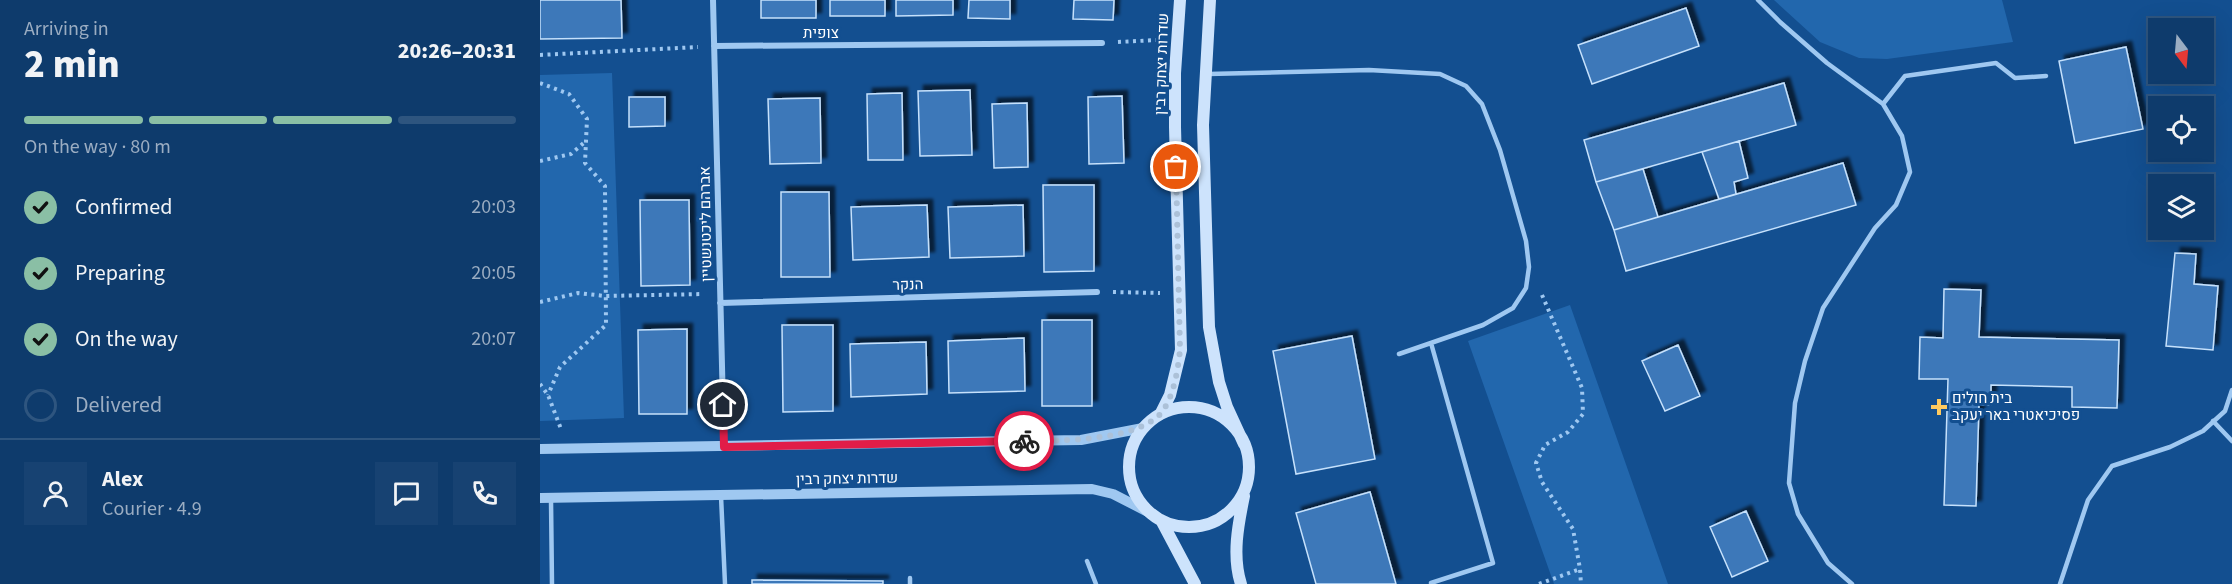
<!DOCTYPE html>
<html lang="en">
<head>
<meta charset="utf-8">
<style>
  :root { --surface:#0e3b6c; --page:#174272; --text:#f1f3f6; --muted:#9badc2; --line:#2e557f; --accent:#8abfa5 }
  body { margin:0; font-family:"Source Sans 3",Heebo,sans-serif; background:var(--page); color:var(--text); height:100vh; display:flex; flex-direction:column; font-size:22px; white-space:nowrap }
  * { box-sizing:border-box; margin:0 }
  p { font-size:20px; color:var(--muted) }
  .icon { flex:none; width:33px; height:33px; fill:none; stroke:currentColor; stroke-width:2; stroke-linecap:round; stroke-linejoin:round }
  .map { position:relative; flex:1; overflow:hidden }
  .details { display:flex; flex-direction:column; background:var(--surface); width:540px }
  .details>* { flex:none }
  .needle { width:39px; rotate:164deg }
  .buttons { position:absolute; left:1608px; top:18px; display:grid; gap:12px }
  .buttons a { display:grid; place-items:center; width:66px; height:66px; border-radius:0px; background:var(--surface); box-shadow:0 6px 24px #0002,0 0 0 2px var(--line); font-size:30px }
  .pin { position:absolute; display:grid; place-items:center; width:51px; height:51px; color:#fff; margin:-26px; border:3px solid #fff; border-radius:50%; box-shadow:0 2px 6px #0007 }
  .courier { position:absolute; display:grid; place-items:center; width:60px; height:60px; margin:-30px; border:4px solid #e11d48; border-radius:50%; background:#fff; color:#222; box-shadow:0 2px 8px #0007 }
  .overview em { font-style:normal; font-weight:800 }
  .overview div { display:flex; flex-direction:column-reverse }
  .overview { display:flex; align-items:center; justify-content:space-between; height:102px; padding:0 24px }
  h1 { font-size:39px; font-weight:800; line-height:45px }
  .bar { display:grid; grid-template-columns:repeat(4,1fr); gap:9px 6px; align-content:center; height:72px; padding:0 24px }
  .bar i { height:8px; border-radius:4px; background:var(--line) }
  .bar .selected { background:var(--accent) }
  .bar p { grid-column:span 4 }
  .line { display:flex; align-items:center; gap:15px; padding:0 24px; border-top:2px solid var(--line) }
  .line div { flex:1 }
  .round { display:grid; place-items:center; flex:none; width:63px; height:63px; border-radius:0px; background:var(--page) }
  ol { padding:0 24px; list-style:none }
  li { display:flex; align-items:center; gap:18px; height:66px }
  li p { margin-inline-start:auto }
  li .icon { padding:6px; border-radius:50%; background:var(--accent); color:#111; stroke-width:4 }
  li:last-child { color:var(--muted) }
  li i { width:33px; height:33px; border:3px solid var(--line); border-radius:50% }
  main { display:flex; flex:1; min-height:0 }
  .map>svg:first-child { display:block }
  .green { fill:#2267ad }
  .building { fill:#3c78b9; stroke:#c6e1fc; stroke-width:1.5; filter:url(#shadow) }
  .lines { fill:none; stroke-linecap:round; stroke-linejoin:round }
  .path { stroke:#9fc8f1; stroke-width:4; stroke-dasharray:3 4.5; stroke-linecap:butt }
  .service { stroke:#9fc8f1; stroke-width:4.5 }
  .minor { stroke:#9fc8f1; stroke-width:6 }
  .tertiary { stroke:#9fc8f1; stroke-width:10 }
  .secondary { stroke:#cde3fc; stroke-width:12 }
  .done { stroke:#acc1d8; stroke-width:6; stroke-dasharray:0 10.8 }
  .route { stroke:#e11d48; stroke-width:8 }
  .poi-dot { fill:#ffca5f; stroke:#134f90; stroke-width:2 }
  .labels { text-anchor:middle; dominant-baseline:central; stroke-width:6; stroke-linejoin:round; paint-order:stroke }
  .street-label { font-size:15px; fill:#fff; stroke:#134f90 }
  .poi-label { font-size:15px; fill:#fff; stroke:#134f90; text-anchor:start }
</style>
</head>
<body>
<main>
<section class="details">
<div class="overview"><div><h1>2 min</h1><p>Arriving in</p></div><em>20:26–20:31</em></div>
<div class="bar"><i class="selected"></i><i class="selected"></i><i class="selected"></i><i></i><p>On the way · 80 m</p></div>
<ol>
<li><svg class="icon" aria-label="check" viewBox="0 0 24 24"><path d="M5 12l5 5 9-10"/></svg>Confirmed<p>20:03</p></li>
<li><svg class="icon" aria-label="check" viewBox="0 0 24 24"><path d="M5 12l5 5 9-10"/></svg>Preparing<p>20:05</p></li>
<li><svg class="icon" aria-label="check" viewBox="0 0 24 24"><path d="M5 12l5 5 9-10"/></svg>On the way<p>20:07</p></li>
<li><i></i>Delivered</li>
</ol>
<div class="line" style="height:108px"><a class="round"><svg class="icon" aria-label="person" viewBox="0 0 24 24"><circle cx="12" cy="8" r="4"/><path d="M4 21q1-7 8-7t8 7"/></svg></a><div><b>Alex</b><p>Courier · 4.9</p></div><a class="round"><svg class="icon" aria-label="chat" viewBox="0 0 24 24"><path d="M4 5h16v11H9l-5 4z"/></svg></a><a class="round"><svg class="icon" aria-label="phone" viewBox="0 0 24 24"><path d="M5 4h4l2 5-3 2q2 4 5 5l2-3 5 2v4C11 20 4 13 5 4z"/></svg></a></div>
</section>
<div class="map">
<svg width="1692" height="584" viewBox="0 0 1692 584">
  <defs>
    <filter id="shadow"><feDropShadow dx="5.5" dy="-5.5" stdDeviation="1.5" flood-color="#0009"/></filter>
  </defs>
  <rect width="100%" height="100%" fill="#134f90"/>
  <!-- green -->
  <path class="green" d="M1234 0H1462L1473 42 1347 59 1319 58 1280 42Z
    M72 73 84 418 0 421V75Z
    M1030 305 1128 584H1014L928 341Z"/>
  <!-- building -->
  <path class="building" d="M0 0H81L82 38 0 39Z
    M221 0H276V18H221Z
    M290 0H345V16H290Z
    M356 0H413V15L356 16Z
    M429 0H470V19L428 18Z
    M534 0H574L573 20 533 19Z
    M1146 8 1159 46 1052 84 1038 45Z
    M1586 47 1603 129 1535 143 1519 61Z
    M1244 83 1256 125 1056 182 1044 140Z
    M430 90 432 155 380 156 378 91Z
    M362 93 363 160H328L327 94Z
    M582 96 584 163 549 164 548 97Z
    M89 97H125V126L89 127Z
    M280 98 281 163 230 164 228 99Z
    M487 103 488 167 454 168 452 104Z
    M1199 141 1208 178 1194 182 1196 194 1179 199 1162 152Z
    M1303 163 1316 205 1086 271 1074 230Z
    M1103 169 1118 217 1074 230 1056 182Z
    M503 185H554V271L504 272Z
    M241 192H289L290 277H241Z
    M100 200H149L150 285 101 286Z
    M387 205 389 257 313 260 311 207Z
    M483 205 484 256 410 258 408 207Z
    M1635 253 1656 254 1654 284 1678 286 1673 350 1626 346Z
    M1404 289 1441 290 1439 337 1579 340 1577 408 1532 407V387L1451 385V405H1439L1436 506 1404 505 1408 379H1379L1380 337 1403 338Z
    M502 320H552V406H502Z
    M242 325H293V411L243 412Z
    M147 329V414H99L98 330Z
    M812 336 835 459 756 474 733 351Z
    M484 338 485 391 409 393 408 341Z
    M386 342 387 394 311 397 310 344Z
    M1138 345 1160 396 1125 411 1102 361Z
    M830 492 856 584H776L756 513Z
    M1206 511 1228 561 1192 577 1170 527Z
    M212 580 343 581V584H212Z"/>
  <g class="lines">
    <!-- path -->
    <path class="path" d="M578 42 618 40
      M0 55 158 47
      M0 83 29 94 47 119 45 163 65 186 66 325 20 367 8 395
      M0 161 31 154 46 141
      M573 292 620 293
      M1002 295 1042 388 1043 414 1028 432 1005 445 996 463 1002 482 1033 529 1040 569 1041 584
      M0 302 38 293 65 296 163 294
      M0 384 8 395 21 429
      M999 584 1040 569"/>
    <!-- service -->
    <path class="service" d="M1218 0 1240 22 1287 63 1343 104 1362 136 1370 172 1356 205 1335 228 1283 308 1265 361 1255 403 1249 483 1258 514 1288 563 1312 584
      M668 74 829 70 900 74 926 86 942 104 960 150 986 241 989 267 986 288 973 308 943 325 859 354
      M1343 104 1365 76 1456 63 1475 78 1506 76
      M1673 421 1692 441
      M181 496 185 584
      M11 500 12 584
      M547 561 556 584
      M370 578V584
      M891 583 953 563 891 343
      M1520 584 1548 500 1572 466 1630 447 1663 431 1685 411 1692 390"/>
    <!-- minor -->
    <path class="minor" d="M173 0 184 447
      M174 46 562 43
      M180 303 557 292"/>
    <!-- tertiary -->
    <path class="tertiary" d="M0 449 541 440 603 428
      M0 498 552 489 573 494 610 513"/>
    <!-- secondary -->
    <path class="secondary" d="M670 0 663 125 669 327 679 382 687 407 704 444
      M589 467a60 60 0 1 1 120 0a60 60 0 1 1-120 0Z
      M621 413 630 395 641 350 635 127V73L640 0
      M621 520 655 584
      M701 584C692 556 698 525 704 496"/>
  </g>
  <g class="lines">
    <!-- done -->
    <path class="done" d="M484 441C519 441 599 441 622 412 634 396 638 369 640 350L636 167"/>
    <!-- route -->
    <path class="route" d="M183 405 184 447 484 441"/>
  </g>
  <!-- markers -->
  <path class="poi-dot" d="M1396 398h6v6h6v6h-6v6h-6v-6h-6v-6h6z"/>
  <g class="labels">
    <!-- street labels -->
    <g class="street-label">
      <text x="281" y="33">צופית</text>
      <text transform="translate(622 64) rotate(-88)">שדרות יצחק רבין</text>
      <text transform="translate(166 224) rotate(-91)">אברהם ליכטנשטיין</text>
      <text transform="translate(368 285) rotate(-2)">הנקר</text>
      <text transform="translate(307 479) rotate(-1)">שדרות יצחק רבין</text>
    </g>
    <!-- poi labels -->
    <g class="poi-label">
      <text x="1412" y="398">בית חולים<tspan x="1412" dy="17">פסיכיאטרי באר יעקב</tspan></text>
    </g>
  </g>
</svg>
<div class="buttons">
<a><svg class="needle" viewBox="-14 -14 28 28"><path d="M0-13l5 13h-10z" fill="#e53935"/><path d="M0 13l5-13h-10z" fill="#9badc2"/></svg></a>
<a><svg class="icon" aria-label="locate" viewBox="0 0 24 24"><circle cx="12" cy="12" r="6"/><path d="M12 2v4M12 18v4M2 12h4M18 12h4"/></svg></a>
<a><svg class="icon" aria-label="layers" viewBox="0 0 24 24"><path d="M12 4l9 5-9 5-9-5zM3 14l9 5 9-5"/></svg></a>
</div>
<div class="pin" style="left:636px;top:167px;background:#ea580c"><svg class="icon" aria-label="bag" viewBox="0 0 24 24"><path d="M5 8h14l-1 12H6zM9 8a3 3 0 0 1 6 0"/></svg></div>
<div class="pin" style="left:183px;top:405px;background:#1f2937"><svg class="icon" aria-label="home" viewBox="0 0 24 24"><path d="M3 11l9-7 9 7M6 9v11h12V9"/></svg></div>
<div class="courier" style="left:484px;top:441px"><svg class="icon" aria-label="bike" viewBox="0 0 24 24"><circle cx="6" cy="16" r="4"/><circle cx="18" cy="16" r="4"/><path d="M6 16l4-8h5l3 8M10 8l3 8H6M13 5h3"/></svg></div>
</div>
</main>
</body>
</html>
